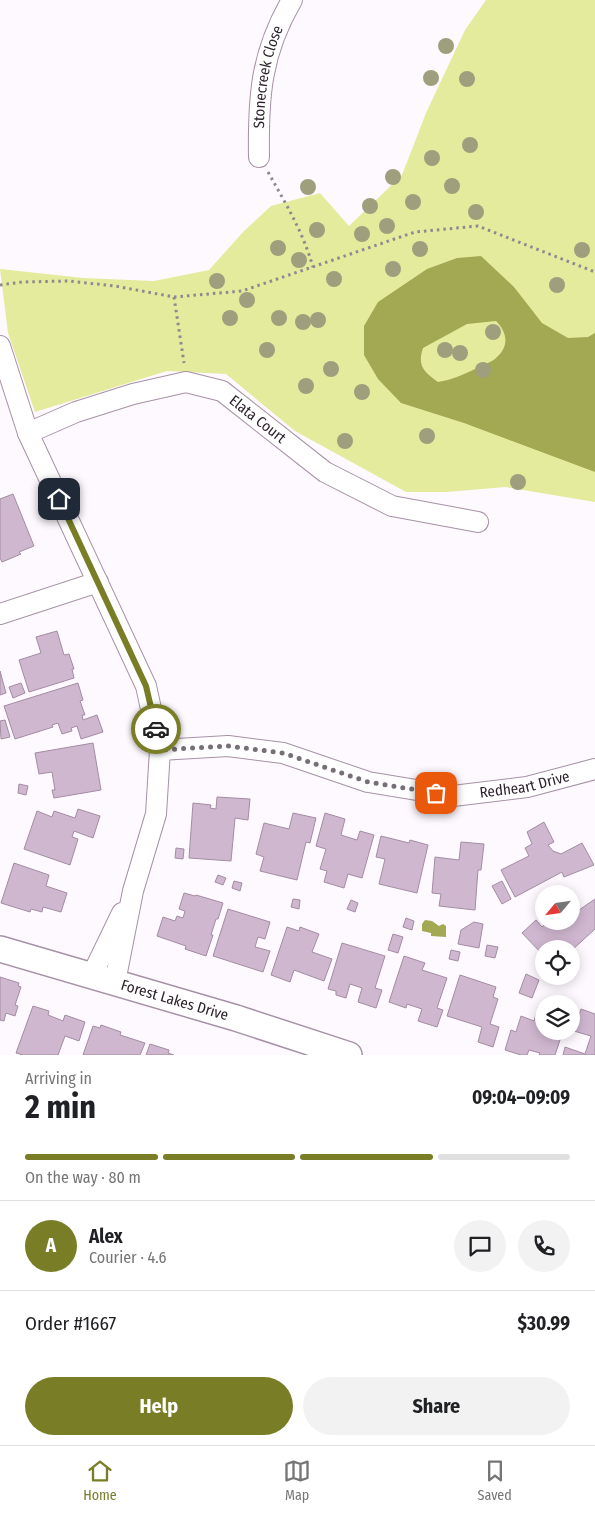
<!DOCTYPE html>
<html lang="en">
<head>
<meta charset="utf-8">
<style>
  :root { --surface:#fff; --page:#f2f2f2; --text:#202124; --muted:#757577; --line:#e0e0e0; --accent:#787d26 }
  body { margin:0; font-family:"Fira Sans Condensed",sans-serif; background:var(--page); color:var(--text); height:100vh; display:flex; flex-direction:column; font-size:19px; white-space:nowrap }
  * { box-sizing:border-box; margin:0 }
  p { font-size:16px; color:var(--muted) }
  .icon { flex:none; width:28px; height:28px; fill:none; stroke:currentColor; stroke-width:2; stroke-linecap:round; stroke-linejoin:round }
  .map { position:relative; height:1055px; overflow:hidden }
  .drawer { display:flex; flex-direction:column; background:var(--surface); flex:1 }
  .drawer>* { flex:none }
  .needle { width:32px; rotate:241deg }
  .buttons { position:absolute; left:535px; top:885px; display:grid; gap:10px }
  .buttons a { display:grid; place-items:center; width:45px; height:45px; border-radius:50%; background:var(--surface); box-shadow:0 2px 12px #0003; font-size:25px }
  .pin { position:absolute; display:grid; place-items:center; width:42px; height:42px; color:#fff; margin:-21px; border-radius:10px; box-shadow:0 2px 8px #0006 }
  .courier { position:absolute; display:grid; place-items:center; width:50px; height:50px; margin:-25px; border:4px solid #787d26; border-radius:50%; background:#fff; color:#222; box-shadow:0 1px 6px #0007 }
  .summary em { font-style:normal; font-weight:700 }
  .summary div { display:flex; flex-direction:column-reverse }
  .summary { display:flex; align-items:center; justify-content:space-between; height:85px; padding:0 25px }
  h1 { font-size:32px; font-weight:700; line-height:38px }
  .bar { display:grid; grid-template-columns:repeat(4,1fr); gap:8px 5px; align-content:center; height:60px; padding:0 25px }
  .bar i { height:6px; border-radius:4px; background:var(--line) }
  .bar .on { background:var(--accent) }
  .bar p { grid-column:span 4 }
  .line { display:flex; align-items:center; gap:12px; padding:0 25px; border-top:1px solid var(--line) }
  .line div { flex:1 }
  .round { display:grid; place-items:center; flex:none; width:52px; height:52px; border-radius:26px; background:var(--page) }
  .cta { display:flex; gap:10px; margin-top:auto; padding:10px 25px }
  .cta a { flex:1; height:58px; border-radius:30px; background:var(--accent); color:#fff; font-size:20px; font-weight:700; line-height:58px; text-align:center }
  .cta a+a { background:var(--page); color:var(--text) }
  .tabs { display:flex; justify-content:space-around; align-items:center; height:70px; border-top:1px solid var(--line); background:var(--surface); font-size:14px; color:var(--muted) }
  .tabs a { display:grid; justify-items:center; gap:2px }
  .tabs .on { color:var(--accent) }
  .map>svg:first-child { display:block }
  .green { fill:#e4eb9c }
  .water { fill:#a3a953; fill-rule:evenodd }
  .building { fill:#cfb7d0; stroke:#a38ca3 }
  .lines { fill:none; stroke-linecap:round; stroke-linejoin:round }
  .minor-casing { stroke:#a791a8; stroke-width:22 }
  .major-casing { stroke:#a791a8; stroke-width:28 }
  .path { stroke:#8f888f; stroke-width:3; stroke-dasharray:2.5 4; stroke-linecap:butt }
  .minor { stroke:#fff; stroke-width:20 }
  .major { stroke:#fff; stroke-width:25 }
  .tree { fill:#9f9f7e }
  .done { stroke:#766f76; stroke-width:5; stroke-dasharray:0 9 }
  .route { stroke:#787d26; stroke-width:6 }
  .labels { text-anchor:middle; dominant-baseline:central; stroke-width:4.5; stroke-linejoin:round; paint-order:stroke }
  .street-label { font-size:15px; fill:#2d242d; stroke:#fef9fe }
</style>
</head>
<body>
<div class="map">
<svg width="595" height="1055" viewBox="0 0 595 1055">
  <rect width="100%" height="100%" fill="#fef9fe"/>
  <!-- green -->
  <path class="green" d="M486 0H595V502L505 487 447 492H406L295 431 226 374 167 371 35 412 8 333 0 269 83 278 154 281 209 270 244 231 271 206 320 193 349 226 402 175 426 113 465 30Z"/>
  <!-- water -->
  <path class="water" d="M481 256 514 287 542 323 568 338 588 337 595 333V472L464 423 401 403 378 379 364 355V326L378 302 427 269 457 258ZM496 321C507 332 510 346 496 358 491 363 481 365 475 369 462 375 452 380 438 382 424 372 417 366 423 348L467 324Z
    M425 920 432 921 439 926 443 924 446 926V937L431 936V933L422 931V924Z"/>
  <!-- building -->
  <path class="building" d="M13 494 34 546 19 552 21 554 2 562 0 558V499Z
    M57 631 64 655 69 654 74 669H72L74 678 29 692 19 660 41 653 36 637Z
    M0 671 6 693 0 695Z
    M21 683 25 693 13 698 9 687Z
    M78 683 83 700 80 701 85 715H82L83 720 97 715 103 732 81 739 77 726 71 728 72 731 62 734 58 723 52 725 53 727 15 739 4 706Z
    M5 720 10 737 1 739 0 721Z
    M93 743 101 790 54 798 52 790H55L52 772 39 774 35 753Z
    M19 784 28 786 26 795 18 793Z
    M217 797 250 799 248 820 235 818 231 861 189 858 193 803 211 805 210 808 216 809Z
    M78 809 100 816 93 838 74 831 72 837 78 839 70 865 24 849 37 811 52 817 54 811 75 818Z
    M293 813 316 818 310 843 306 842 297 880 260 871 264 857 256 854 264 823 289 829Z
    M325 813 345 819 341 835 357 840 360 831 374 835 362 878 348 874 344 888 324 882 327 871 320 869 326 849 316 846Z
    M544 822 554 842 548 845 553 851 561 854 582 843 594 865 564 877 562 872 515 897 501 870 529 856 525 848 532 844 527 832Z
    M381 836 409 843 410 840 428 845 417 893 379 884 385 859 376 857Z
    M461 842 484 844 481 870H478L475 910 439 906 441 894 432 893 435 857 459 860Z
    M176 848 184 849 183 859 175 858Z
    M14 863 49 875 46 886 67 893 61 912 43 907 42 912 31 909 30 912 1 903Z
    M218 875 226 878 223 885 215 882Z
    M234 881 242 883 240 891 232 888Z
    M502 881 511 899 502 904 492 886Z
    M184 893 195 896 196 895 223 903 218 919H216L211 935H213L206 956 185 949 186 946 157 936 163 917 175 921 177 916 183 918 185 911 179 909Z
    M293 899 300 900 299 909 291 907Z
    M595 899V929L571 951V949H544V956L522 933 536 920 542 927 548 921H571V901L579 910Z
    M351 900 358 903 355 912 347 909Z
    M228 909 270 922 265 939 258 937 255 947 270 951 263 972 213 956Z
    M406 918 414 921 412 930 403 927Z
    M474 922 483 924 479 948 458 944 461 930Z
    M287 927 299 931 300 927 319 934 312 952 332 959 324 981 294 970 290 982 271 975Z
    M393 934 403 937 398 953 388 950Z
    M342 943 385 956 375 988 382 990 376 1008 358 1002 362 988 350 984 346 998 336 995V991L328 989Z
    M487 945 498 947 495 958 485 956Z
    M451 950 460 952 458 961 449 959Z
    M404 956 425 963 422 970 447 978 437 1008 443 1010 437 1027 418 1021 422 1009 407 1004 406 1008 389 1002Z
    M526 974 539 980 532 998 519 993Z
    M460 975 496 987 493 997 498 999 490 1024 499 1027 493 1047 478 1042 482 1027 447 1016Z
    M0 977 19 983 18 986 21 987 15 1005 18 1006 15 1016 6 1013 4 1021 0 1020Z
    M33 1006 49 1011 48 1015 63 1021 65 1015 85 1022 79 1041 65 1036 58 1055H23L16 1053Z
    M538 1007 544 1009V1031H563L555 1055H539L540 1053 529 1050 527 1055H521L505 1050 511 1030 516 1032 521 1016 534 1021Z
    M581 1009 595 1014V1055H563L565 1047 585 1054 591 1036 574 1031Z
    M101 1025 121 1032 120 1035 145 1043 140 1055H83L93 1026 100 1028Z
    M150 1044 169 1050 168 1053 174 1055H146Z"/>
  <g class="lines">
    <defs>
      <g id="minor">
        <path id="s1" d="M259 157C258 96 261 53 292 0"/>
        <path d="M0 346 28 433 146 686 160 750 156 814 133 891 115 982"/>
        <path id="s2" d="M28 433 76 412 133 394 186 382 222 391 325 472 392 506 478 522"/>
        <path d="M0 614 98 582"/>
        <path id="s3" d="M160 750 228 746 283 753 368 782 453 796 527 787 595 769"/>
        <path d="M92 975 122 913"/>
      </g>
      <g id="major">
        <path id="s4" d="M0 949 236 1018 349 1055"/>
      </g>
    </defs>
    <!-- minor casing -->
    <use href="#minor" class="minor-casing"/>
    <!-- major casing -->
    <use href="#major" class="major-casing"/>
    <!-- path -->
    <path class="path" d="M268 172C287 206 302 230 313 267
      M0 285 22 282 68 281 115 286 174 297 242 291 415 232 478 226 595 272
      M174 297 184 363"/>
    <!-- minor -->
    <use href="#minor" class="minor"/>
    <!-- major -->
    <use href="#major" class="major"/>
  </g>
  <!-- trees -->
  <g class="tree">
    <circle cx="446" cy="46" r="8"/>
    <circle cx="431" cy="78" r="8"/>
    <circle cx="467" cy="79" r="8"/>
    <circle cx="470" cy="145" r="8"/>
    <circle cx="432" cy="158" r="8"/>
    <circle cx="393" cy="177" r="8"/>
    <circle cx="452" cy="186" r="8"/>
    <circle cx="308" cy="187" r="8"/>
    <circle cx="413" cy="202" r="8"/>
    <circle cx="370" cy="206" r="8"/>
    <circle cx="476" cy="212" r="8"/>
    <circle cx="387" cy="226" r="8"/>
    <circle cx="317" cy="230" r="8"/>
    <circle cx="362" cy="234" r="8"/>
    <circle cx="278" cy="248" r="8"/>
    <circle cx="420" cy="249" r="8"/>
    <circle cx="582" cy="250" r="8"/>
    <circle cx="299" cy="260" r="8"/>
    <circle cx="393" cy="269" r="8"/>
    <circle cx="334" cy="279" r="8"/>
    <circle cx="217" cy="281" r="8"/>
    <circle cx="557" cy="285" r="8"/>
    <circle cx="247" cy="300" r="8"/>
    <circle cx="230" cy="318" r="8"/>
    <circle cx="279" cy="318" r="8"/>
    <circle cx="318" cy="320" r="8"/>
    <circle cx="303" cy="322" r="8"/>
    <circle cx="493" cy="332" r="8"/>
    <circle cx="267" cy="350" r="8"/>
    <circle cx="445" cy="350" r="8"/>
    <circle cx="460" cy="353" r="8"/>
    <circle cx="331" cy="369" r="8"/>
    <circle cx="483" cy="370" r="8"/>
    <circle cx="306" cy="386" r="8"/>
    <circle cx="362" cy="392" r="8"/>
    <circle cx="427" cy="436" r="8"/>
    <circle cx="345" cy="441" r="8"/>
    <circle cx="518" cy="482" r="8"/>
  </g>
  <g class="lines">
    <!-- done -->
    <path class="done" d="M156 729 160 750 228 746 283 753 368 782 436 793"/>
    <!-- route -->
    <path class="route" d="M59 499 146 686 156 729"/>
  </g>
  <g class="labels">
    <!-- street labels -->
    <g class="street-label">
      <text stroke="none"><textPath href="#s1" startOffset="81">Stonecreek Close</textPath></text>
      <text stroke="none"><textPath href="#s2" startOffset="249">Elata Court</textPath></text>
      <text stroke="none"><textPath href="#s3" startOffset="372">Redheart Drive</textPath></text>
      <text stroke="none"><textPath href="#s4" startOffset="182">Forest Lakes Drive</textPath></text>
    </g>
  </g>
</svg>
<div class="buttons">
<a><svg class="needle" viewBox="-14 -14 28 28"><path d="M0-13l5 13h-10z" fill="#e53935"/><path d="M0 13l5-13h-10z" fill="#757577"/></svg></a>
<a><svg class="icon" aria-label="locate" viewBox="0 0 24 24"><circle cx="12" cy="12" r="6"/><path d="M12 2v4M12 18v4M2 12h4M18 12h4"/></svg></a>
<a><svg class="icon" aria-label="layers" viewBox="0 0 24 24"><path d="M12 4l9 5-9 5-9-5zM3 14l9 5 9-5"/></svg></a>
</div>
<div class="pin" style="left:436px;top:793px;background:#ea580c"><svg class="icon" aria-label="bag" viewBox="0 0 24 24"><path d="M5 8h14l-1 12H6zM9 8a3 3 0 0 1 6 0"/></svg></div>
<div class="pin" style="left:59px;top:499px;background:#1f2937"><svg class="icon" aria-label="home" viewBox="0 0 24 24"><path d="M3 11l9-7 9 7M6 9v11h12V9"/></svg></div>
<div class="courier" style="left:156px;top:729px"><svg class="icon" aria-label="car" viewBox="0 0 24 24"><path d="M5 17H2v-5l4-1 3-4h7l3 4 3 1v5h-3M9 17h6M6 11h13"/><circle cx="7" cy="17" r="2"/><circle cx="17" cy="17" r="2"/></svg></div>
</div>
<section class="drawer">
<div class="summary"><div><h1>2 min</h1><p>Arriving in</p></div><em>09:04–09:09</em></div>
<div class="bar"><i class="on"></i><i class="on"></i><i class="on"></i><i></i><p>On the way · 80 m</p></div>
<div class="line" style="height:90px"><b class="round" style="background:var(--accent);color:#fff">A</b><div><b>Alex</b><p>Courier · 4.6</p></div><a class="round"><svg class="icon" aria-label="chat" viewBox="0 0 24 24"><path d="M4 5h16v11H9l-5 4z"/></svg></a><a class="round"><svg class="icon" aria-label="phone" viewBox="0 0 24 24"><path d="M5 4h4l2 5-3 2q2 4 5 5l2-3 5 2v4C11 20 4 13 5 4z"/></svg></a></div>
<div class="line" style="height:65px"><div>Order #1667</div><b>$30.99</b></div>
<div class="cta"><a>Help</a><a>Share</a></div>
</section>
<nav class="tabs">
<a class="on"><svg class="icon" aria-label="home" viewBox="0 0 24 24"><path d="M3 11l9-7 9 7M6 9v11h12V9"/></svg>Home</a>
<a><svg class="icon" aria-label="map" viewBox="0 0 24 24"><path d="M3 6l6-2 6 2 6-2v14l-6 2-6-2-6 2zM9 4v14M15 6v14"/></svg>Map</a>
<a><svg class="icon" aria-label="saved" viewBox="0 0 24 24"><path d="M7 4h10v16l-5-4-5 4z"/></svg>Saved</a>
</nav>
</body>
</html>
